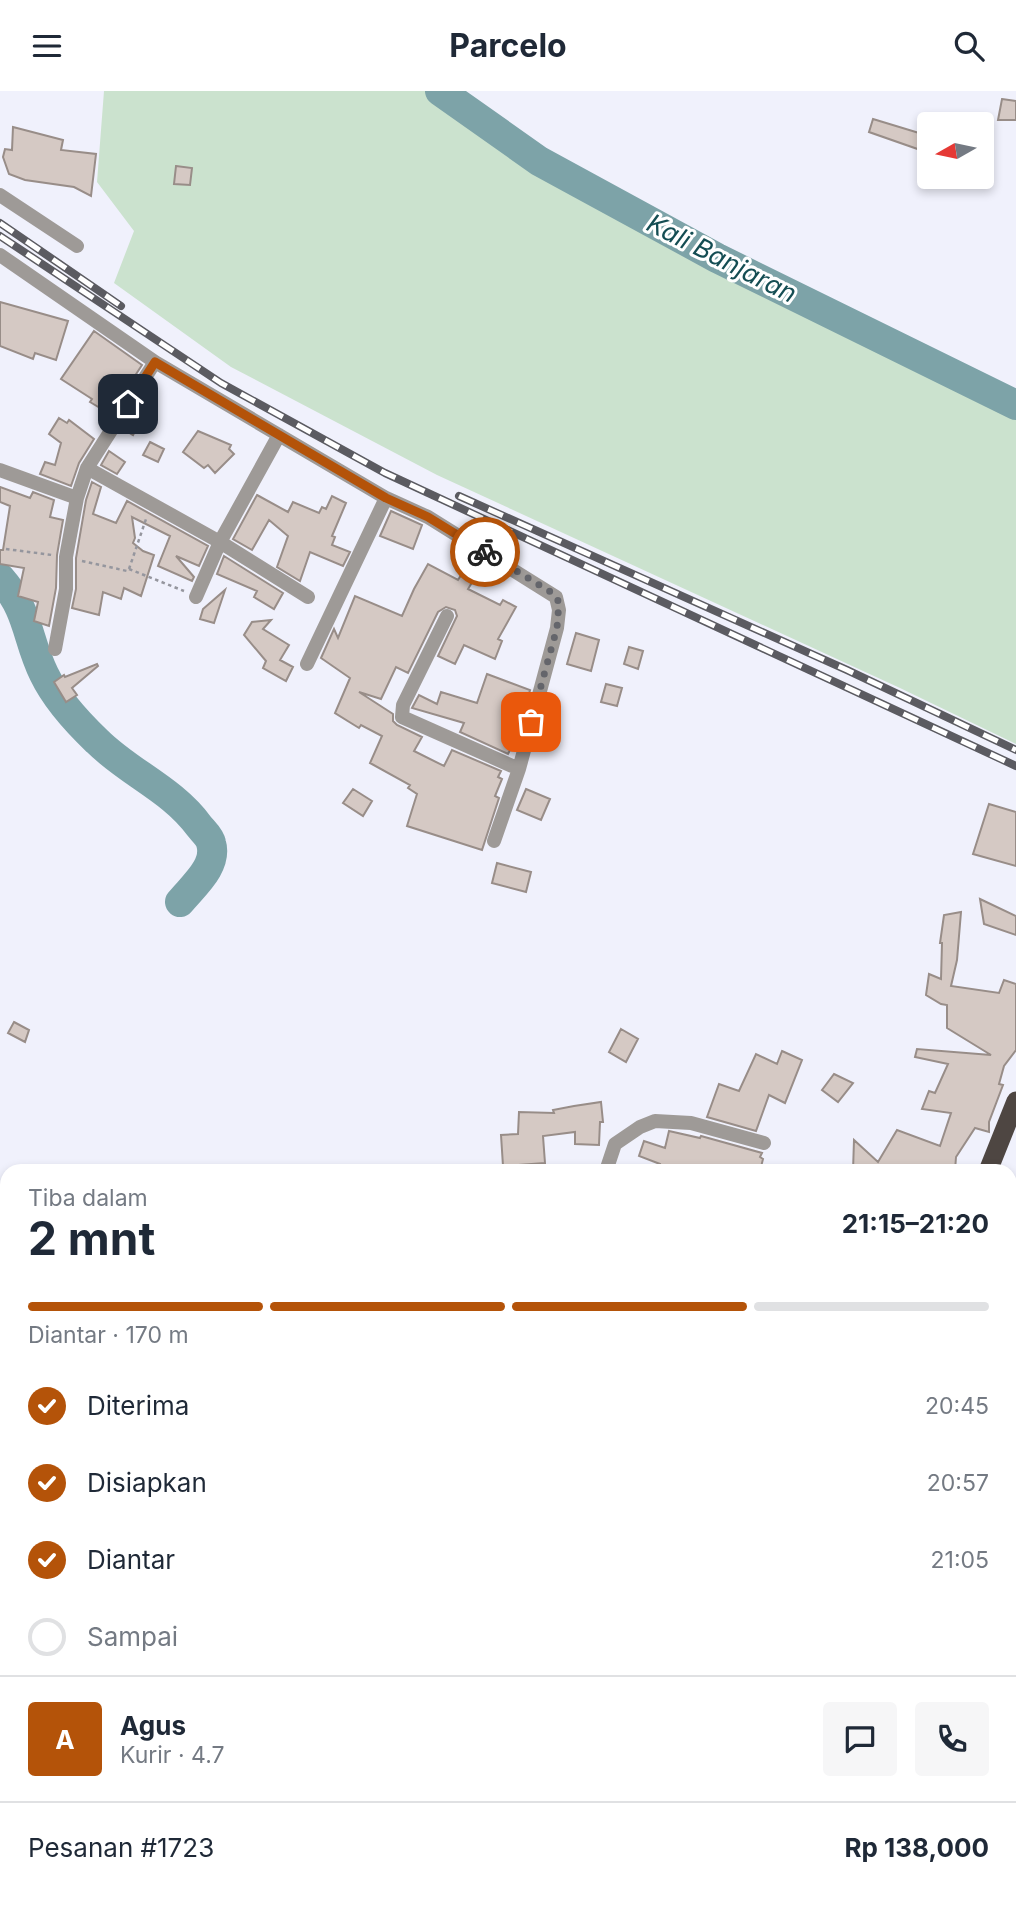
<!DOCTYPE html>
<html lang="id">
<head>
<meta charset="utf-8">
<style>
  :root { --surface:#fff; --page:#f6f6f7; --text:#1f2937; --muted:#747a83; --line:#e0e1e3; --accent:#b45309 }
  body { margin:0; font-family:Inter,sans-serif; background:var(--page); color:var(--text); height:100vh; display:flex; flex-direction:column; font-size:26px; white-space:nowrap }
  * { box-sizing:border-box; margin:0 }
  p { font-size:23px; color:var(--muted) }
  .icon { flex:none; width:38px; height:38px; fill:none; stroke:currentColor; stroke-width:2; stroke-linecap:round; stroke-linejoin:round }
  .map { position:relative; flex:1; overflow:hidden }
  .sheet { position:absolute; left:0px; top:1073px; width:1017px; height:744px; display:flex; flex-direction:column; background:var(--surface); border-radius:21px 21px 0 0; box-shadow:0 4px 10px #0003 }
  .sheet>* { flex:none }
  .needle { width:46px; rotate:261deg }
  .fabs { position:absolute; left:917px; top:21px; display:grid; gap:14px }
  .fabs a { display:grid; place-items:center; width:77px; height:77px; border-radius:7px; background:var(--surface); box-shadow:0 4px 10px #0003; font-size:35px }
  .pin { position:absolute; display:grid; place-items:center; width:60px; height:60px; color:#fff; margin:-30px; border-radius:14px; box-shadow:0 4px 10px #0006 }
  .courier { position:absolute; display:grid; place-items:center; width:70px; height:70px; margin:-35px; border:5px solid #b45309; border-radius:50%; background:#fff; color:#222; box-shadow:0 2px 9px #0007 }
  .headline em { font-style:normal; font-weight:700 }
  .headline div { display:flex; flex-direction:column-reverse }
  .headline { display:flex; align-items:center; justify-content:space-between; height:119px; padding:0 28px }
  h1 { font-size:46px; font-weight:700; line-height:52px }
  .bar { display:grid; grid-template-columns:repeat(4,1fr); gap:10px 7px; align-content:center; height:84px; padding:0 28px }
  .bar i { height:9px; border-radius:5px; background:var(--line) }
  .bar .selected { background:var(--accent) }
  .bar p { grid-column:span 4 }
  .line { display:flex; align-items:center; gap:18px; padding:0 28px; border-top:2px solid var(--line) }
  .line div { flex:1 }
  .round { display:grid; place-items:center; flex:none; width:74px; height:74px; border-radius:7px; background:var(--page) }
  ol { padding:0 28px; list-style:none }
  li { display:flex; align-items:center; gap:21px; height:77px }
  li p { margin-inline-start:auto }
  li .icon { padding:7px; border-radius:50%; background:var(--accent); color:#fff; stroke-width:4 }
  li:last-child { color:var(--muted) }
  li i { width:38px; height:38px; border:4px solid var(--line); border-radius:50% }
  header { display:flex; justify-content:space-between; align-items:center; height:91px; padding:0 28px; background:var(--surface); font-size:32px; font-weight:700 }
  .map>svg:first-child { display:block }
  .green { fill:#cbe2ce }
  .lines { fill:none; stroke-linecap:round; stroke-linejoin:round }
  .river { stroke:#7da3a8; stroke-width:30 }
  .building { fill:#d5c9c4; stroke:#988d88; stroke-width:2 }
  .path { stroke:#95969e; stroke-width:2.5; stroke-dasharray:3.5 3.5; stroke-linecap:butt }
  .minor { stroke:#9e9a97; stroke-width:14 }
  .tertiary { stroke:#9e9a97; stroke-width:18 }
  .trunk { stroke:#4e4642; stroke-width:19 }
  .rail-casing { stroke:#5b5b61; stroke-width:8 }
  .rail { stroke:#fff; stroke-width:5; stroke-dasharray:16; stroke-linecap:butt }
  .done { stroke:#64656b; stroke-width:7; stroke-dasharray:0 12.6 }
  .route { stroke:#b45309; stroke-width:9 }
  .labels { text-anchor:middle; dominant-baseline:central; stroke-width:6; stroke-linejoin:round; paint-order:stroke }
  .water-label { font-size:26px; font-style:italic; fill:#144d53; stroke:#fff }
</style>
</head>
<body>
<header><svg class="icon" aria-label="menu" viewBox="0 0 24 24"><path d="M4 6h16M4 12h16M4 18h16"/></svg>Parcelo<svg class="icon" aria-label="search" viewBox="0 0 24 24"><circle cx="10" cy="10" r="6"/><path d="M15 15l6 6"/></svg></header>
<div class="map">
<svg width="1016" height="1816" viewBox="0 0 1016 1816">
  <rect width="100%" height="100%" fill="#f0f1fc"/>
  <!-- green -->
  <path class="green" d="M104 0H440L539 70 717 167 1016 314V653L900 597 437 384 231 276 114 192 134 140 97 91Z"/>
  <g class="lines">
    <!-- river -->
    <path class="river" d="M440 0 539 70 717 167 1016 314
      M0 487C30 521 26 546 44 583 56 608 77 631 97 650 129 682 172 698 199 735 203 740 210 746 211 752 218 775 193 795 180 811
      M1010 1688 1016 1691
      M0 1805 7 1800
      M106 1810 114 1816
      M835 1816 844 1810"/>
  </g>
  <!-- building -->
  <path class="building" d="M1002 8 1016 10V29H998Z
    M873 28 929 45V62L869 41Z
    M13 36 63 49 61 59 96 63 91 105 74 96 25 89 9 83 3 66 5 58 12 59Z
    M176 75 192 77 190 94 174 93Z
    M0 211 68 230 56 269 35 262 33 268 0 255Z
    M94 240 142 274 110 323 90 311 92 308 61 288Z
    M131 325 140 331 133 344 123 338Z
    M59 327 67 332 69 329 94 348 79 372 71 395 40 383 45 371 55 374 61 352 49 343Z
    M198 340 231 354 229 358 234 363 215 382 208 374 204 377 183 361Z
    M150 351 164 358 158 371 143 364Z
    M109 360 125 371 117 383 101 374Z
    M92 391 101 396 93 423 116 432 127 410 208 455 199 475 176 465 194 486 192 490 158 475 170 445 132 426 135 447 133 452 143 460 154 464 141 505 124 497 121 508 103 501 99 524 72 517 76 498V467L86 409Z
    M0 396 30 407 33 401 54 409 50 426 63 429 57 464 56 497 49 535 34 530 38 511 18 505 24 477 0 473V459H3L10 415 0 411Z
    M257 404 288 421 293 411 319 422 322 416 326 418 332 405 346 412 332 445 335 446 332 454 350 461 343 475 310 461 300 490 277 476 288 445 269 429 252 459 233 448Z
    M391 420 422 434 413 458 380 445Z
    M224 465 283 502 274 518 254 506 257 500 217 483Z
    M473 465 484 472 468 498 500 514 503 509 516 516 498 548 502 550 495 568 464 554 455 573 438 565 457 525 455 519 446 516 438 521 408 582 396 576 381 608 359 601 393 623V630L397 634 422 646 414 660 444 675 452 659 501 680 498 686 502 688 495 705 499 707 482 759 407 735 417 703 408 697 410 694 370 672 382 645 361 634 359 637 335 622 350 587 321 567 334 538 338 547 355 505 402 525 414 498 428 473 458 489Z
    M225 499 214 532 200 528 203 518Z
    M271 529 263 538 289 554 280 569 293 576 286 590 263 577 266 570 244 544 252 531Z
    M576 542 599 549 591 580 567 573Z
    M629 556 643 560 638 578 624 573Z
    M97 573 98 575 72 597 77 604 66 611 54 591 64 584 65 586Z
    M487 583 530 599 519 642 508 663 460 641 464 632 412 617 419 604 437 613 441 601 477 612Z
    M606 593 622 597 617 615 601 611Z
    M353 698 372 710 363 725 343 712Z
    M526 698 550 708 541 729 517 719Z
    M989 713 1016 721V775L973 763Z
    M497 772 531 781 526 801 492 792Z
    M980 808 1016 825V844L984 833Z
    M961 821 957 869 951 895 999 902 1004 889 1016 893V959L1004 975 999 993 1003 994 989 1031V1041L975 1037 956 1066 955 1080H853L854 1049 878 1071 897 1039 940 1055 951 1022 922 1018 929 1000 935 1002 948 973 915 966 917 958 991 964 947 937V914L941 913 926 904 929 883 941 888 942 852H940L944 824Z
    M14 931 29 939 25 951 8 942Z
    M621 938 638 948 626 971 609 961Z
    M782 960 802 969 785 1012 769 1004 756 1040 707 1026 719 993 739 1000 756 963 777 973Z
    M834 983 853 992 838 1011 822 999Z
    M601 1011 603 1031H600L599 1054 575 1053V1041L543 1045 545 1072 503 1075 501 1044 518 1043 519 1021 554 1022 553 1019 574 1015Z
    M669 1040 700 1047 701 1045 762 1062 760 1066 763 1068 760 1080H659L660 1073 639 1065 644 1050 665 1057Z"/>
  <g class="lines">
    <!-- path -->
    <path class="path" d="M6 458 52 464
      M82 470 127 480 129 478 184 500
      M129 478 146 428"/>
    <!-- minor -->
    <path class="minor" d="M0 104 77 155
      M0 164 155 271 386 407 428 426 556 506 559 519 557 537 519 678 494 750
      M87 377 220 451 308 506
      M0 379 77 407
      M196 506 220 451 279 344
      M447 525 403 614 402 626 519 678
      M55 558 66 498V466L77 407 87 377 155 271
      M307 573 386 407
      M606 1080 615 1053 640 1036 655 1030 691 1032 764 1052
      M0 1250 7 1260
      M0 1361 7 1347
      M0 1472 7 1471
      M185 1816V1810"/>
    <!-- tertiary -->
    <path class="tertiary" d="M1010 1344 1016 1341"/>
    <!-- trunk -->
    <path class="trunk" d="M988 1080 1016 1010
      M0 1600 7 1599"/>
    <defs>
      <path id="rail" d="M0 132 121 215
        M0 145 221 292 385 382 1016 675
        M459 405 847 579 1016 659"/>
    </defs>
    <!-- rail casing -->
    <use href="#rail" class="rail-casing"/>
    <!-- rail -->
    <use href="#rail" class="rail"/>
  </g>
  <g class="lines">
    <!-- done -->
    <path class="done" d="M485 461 551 501 559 511 557 537 531 631"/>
    <!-- route -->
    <path class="route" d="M128 313 155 271 386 407 428 426 485 461"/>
  </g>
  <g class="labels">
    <!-- water labels -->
    <g class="water-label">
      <text transform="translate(722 167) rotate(27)">Kali Banjaran</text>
    </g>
  </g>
</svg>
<div class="fabs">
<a><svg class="needle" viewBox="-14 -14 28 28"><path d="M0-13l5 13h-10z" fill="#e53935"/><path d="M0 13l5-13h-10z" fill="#747a83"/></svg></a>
</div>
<div class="pin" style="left:531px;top:631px;background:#ea580c"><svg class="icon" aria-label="bag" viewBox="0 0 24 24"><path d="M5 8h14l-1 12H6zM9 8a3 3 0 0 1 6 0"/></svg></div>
<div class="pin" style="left:128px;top:313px;background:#1f2937"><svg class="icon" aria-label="home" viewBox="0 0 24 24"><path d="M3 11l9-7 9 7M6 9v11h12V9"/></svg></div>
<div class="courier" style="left:485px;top:461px"><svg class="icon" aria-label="bike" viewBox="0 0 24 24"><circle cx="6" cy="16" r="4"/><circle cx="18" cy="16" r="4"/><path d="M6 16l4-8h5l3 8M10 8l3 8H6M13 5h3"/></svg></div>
<section class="sheet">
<div class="headline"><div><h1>2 mnt</h1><p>Tiba dalam</p></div><em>21:15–21:20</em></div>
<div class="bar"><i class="selected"></i><i class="selected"></i><i class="selected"></i><i></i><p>Diantar · 170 m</p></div>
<ol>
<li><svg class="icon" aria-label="check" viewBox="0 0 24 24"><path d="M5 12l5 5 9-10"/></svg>Diterima<p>20:45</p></li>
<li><svg class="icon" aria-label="check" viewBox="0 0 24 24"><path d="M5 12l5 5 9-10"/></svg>Disiapkan<p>20:57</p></li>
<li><svg class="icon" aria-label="check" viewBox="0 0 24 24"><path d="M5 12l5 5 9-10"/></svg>Diantar<p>21:05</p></li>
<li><i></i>Sampai</li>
</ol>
<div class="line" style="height:126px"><b class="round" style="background:var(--accent);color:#fff">A</b><div><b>Agus</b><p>Kurir · 4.7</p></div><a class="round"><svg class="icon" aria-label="chat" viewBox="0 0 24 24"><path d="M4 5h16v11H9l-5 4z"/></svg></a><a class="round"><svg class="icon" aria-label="phone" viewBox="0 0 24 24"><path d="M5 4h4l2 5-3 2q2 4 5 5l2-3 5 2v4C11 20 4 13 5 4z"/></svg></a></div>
<div class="line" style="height:91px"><div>Pesanan #1723</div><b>Rp 138,000</b></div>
</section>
</div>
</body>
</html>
